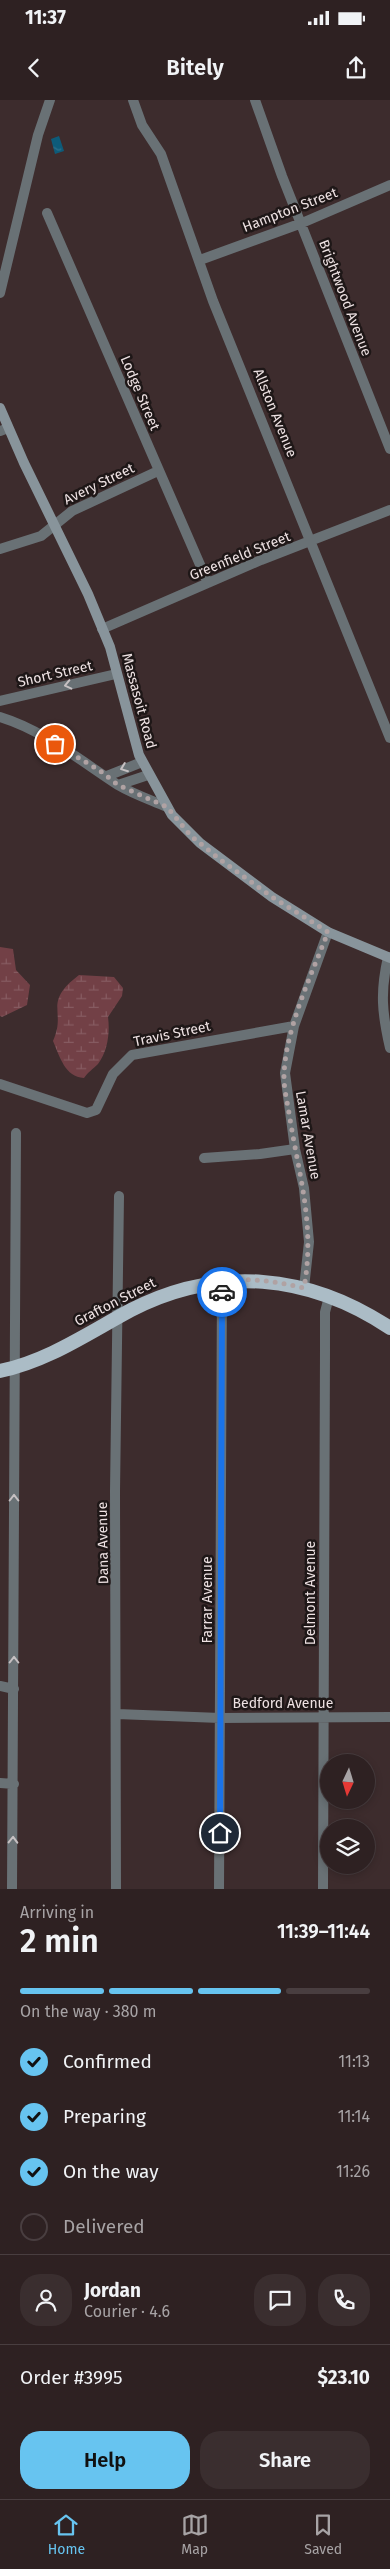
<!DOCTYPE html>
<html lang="en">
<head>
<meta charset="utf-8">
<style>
  :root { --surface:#2e2122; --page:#3a2e2f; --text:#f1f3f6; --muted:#a7a3a5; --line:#493e40; --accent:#67c4f0 }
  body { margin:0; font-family:"Fira Sans",sans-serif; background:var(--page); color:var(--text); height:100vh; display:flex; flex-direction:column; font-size:19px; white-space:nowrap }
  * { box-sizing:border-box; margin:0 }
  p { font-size:16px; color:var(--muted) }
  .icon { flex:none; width:28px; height:28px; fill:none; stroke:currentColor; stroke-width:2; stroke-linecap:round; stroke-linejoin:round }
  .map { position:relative; height:1789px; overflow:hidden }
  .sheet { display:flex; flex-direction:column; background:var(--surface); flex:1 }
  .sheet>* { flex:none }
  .needle { width:32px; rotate:184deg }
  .fabs { position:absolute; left:320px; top:1654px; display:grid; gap:10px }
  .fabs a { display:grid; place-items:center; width:55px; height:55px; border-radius:50%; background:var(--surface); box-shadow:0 2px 8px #0003,0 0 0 1px var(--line); font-size:25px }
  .pin { position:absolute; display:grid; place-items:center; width:42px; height:42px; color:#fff; margin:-21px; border:2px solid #fff; border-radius:50%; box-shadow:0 1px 5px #0007 }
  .courier { position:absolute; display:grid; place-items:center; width:50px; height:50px; margin:-25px; border:4px solid #1a73e8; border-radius:50%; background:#fff; color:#222; box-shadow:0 1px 6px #0007 }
  .headline em { font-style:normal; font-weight:600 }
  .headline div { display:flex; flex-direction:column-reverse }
  .headline { display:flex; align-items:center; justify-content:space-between; height:85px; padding:0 20px }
  h1 { font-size:32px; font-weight:600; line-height:38px }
  .bar { display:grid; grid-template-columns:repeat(4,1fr); gap:8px 5px; align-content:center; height:60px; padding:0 20px }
  .bar i { height:6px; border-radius:4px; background:var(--line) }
  .bar .on { background:var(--accent) }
  .bar p { grid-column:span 4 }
  .line { display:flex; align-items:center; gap:12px; padding:0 20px; border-top:1px solid var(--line) }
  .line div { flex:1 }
  .round { display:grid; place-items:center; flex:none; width:52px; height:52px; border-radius:20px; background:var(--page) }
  ol { padding:0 20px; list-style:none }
  li { display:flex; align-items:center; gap:15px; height:55px }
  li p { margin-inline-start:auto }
  li .icon { padding:5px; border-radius:50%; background:var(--accent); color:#111; stroke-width:4 }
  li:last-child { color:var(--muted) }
  li i { width:28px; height:28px; border:2px solid var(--line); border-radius:50% }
  .button { display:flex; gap:10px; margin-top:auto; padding:10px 20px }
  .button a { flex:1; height:58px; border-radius:20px; background:var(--accent); color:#111; font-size:20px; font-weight:600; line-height:58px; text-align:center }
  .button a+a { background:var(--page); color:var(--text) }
  .status { display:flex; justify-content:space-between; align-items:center; height:35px; padding:0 25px; background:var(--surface); direction:ltr }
  .status svg { height:14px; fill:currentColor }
  header { display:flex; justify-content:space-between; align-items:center; height:65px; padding:0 20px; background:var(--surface); font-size:22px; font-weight:600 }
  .dock { display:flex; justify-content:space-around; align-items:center; height:70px; border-top:1px solid var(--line); background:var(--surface); font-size:14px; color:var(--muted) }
  .dock a { display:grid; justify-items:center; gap:2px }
  .dock .on { color:var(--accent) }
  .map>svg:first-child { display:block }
  .wetland { fill:url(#wetland-marsh) }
  .water { fill:url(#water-ripples) }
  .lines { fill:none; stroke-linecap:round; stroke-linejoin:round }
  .minor { stroke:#697175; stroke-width:10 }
  .tertiary { stroke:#697175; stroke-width:10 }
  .secondary { stroke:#88949b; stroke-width:10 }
  .trunk { stroke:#abbcc6; stroke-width:14 }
  .oneway { stroke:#c6c0c2 }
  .done { stroke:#b0a2a3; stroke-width:5; stroke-dasharray:0 9 }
  .route { stroke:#1a73e8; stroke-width:6 }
  .labels { text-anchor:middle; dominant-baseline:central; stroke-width:5; stroke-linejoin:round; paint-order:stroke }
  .street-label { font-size:14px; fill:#eee2e3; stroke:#1e1717 }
</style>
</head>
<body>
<div class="status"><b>11:37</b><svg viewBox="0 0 49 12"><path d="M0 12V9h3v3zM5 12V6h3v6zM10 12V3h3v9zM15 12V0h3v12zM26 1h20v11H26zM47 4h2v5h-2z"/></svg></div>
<header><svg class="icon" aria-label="back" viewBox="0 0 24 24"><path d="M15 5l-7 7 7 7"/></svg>Bitely<svg class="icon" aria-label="share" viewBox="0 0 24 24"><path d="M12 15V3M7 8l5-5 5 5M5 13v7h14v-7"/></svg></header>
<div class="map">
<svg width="390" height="1789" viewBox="0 0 390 1789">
  <defs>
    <pattern id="wetland-marsh" width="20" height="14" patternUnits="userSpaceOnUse" patternTransform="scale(1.25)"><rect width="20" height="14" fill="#724046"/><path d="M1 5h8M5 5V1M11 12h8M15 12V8" fill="none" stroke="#865b61"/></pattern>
    <pattern id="water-ripples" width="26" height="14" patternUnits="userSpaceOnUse" patternTransform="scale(1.25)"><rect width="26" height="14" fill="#0d5b79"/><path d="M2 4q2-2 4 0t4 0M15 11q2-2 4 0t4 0" fill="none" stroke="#31728c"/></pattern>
  </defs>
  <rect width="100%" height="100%" fill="#3d2c2d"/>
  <!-- wetland -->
  <path class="wetland" d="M0 847 13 849 16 870 30 885 27 905 2 917 0 916Z
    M79 875 114 877 123 888 122 896 108 917C110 932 108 951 98 964 93 969 88 972 84 978 65 977 60 957 53 941 67 911 42 903 79 875Z"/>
  <!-- water -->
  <path class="water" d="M59 36 64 51 55 54 51 39Z"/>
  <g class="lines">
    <!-- minor -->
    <path class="minor" d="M133 0 142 25 161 54 213 201 390 638
      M255 0 282 76 390 349
      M47 113 208 483
      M200 160 302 123 390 85
      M0 193 38 35 50 0
      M0 331 8 328
      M0 449 41 436 72 411 158 371
      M102 529 261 460 390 410
      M0 601 116 574
      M388 857C380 892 382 913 390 948
      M0 984 87 1013 96 1010 113 974 132 955 294 926
      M204 1058 260 1054 295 1049
      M304 1188 309 1142 304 1088 295 1049 285 973 294 926 328 832
      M0 1586 14 1589
      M117 1614 220 1618 390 1617
      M0 1683 14 1684
      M12 1789 16 1033
      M116 1789 115 1391 119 1096
      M219 1789 222 1181
      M323 1789 325 1249V1212L329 1197"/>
    <!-- tertiary -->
    <path class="tertiary" d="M0 617C43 630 81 661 118 685 133 694 151 700 167 707
      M107 676 142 662
      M118 685 148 675"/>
    <!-- secondary -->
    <path class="secondary" d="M0 308 24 363 88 494 110 547 139 655 172 715 200 743 272 797 328 832 390 858"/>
    <!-- trunk -->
    <path class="trunk" d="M0 1271C48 1261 88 1233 131 1210 218 1165 309 1174 390 1228"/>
  </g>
  <!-- one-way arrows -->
  <defs><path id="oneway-chevron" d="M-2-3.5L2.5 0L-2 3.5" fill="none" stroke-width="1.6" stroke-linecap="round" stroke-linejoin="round" transform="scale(1.25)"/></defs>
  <g class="oneway">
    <use href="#oneway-chevron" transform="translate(68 585) rotate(167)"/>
    <use href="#oneway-chevron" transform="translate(124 668) rotate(159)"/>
    <use href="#oneway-chevron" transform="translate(14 1398) rotate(-90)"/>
    <use href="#oneway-chevron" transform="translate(14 1560) rotate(-90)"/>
    <use href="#oneway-chevron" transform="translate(13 1740) rotate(-89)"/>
  </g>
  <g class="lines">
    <!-- done -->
    <path class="done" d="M55 644 99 670 118 685 167 707 191 736 222 761 272 797 328 832C311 876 283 934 284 981 285 994 288 1006 290 1019 300 1080 315 1126 304 1188 277 1182 250 1177 222 1181V1192"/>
    <!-- route -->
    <path class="route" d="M220 1733 222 1192"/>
  </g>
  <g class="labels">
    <!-- street labels -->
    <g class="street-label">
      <text transform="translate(290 110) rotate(-21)">Hampton Street</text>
      <text transform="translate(345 198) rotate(69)">Brightwood Avenue</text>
      <text transform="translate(140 293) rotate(67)">Lodge Street</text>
      <text transform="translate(275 313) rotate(68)">Allston Avenue</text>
      <text transform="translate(99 384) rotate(-26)">Avery Street</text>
      <text transform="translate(240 456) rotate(-22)">Greenfield Street</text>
      <text transform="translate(55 574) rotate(-13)">Short Street</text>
      <text transform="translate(139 601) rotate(75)">Massasoit Road</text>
      <text transform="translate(172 934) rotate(-12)">Travis Street</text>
      <text transform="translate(308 1035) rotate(80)">Lamar Avenue</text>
      <text transform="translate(115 1202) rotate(-27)">Grafton Street</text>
      <text transform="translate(103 1443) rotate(-91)">Dana Avenue</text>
      <text transform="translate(310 1493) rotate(-90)">Delmont Avenue</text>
      <text transform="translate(207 1500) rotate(-90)">Farrar Avenue</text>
      <text x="283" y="1603">Bedford Avenue</text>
    </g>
  </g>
</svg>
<div class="fabs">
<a><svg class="needle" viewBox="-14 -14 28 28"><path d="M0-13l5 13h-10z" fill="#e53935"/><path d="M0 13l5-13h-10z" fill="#a7a3a5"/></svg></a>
<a><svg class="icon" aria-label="layers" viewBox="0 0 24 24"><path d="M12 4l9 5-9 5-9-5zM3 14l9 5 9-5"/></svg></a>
</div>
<div class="pin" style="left:55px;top:644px;background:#ea580c"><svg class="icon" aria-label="bag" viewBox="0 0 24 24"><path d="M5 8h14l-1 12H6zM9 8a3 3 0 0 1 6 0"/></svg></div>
<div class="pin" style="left:220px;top:1733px;background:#1f2937"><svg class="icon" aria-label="home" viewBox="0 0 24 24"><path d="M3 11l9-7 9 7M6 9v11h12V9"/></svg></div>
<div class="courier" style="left:222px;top:1192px"><svg class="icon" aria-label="car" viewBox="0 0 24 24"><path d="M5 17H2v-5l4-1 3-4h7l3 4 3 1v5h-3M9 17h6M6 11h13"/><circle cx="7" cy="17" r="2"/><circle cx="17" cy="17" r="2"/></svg></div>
</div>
<section class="sheet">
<div class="headline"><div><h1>2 min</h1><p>Arriving in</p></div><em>11:39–11:44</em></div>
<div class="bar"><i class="on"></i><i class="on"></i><i class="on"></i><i></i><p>On the way · 380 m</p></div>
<ol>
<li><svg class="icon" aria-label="check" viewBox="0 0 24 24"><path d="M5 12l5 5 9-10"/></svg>Confirmed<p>11:13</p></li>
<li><svg class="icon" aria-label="check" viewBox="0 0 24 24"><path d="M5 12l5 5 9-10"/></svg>Preparing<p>11:14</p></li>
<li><svg class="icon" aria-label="check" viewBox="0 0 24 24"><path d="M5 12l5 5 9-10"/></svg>On the way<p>11:26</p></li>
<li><i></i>Delivered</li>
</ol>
<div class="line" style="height:90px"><a class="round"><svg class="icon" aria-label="person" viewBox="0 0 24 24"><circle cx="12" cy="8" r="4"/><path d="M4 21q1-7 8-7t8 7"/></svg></a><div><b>Jordan</b><p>Courier · 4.6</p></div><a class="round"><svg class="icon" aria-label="chat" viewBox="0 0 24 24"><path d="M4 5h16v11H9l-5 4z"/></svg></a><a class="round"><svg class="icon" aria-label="phone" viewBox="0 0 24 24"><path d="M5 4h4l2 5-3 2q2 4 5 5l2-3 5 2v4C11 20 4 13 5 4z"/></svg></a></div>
<div class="line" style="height:65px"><div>Order #3995</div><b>$23.10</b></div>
<div class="button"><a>Help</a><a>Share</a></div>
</section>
<nav class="dock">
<a class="on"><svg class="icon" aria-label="home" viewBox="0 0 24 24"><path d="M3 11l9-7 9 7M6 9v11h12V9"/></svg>Home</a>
<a><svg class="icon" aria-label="map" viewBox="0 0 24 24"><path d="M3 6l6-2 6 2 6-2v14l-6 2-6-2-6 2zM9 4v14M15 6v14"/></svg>Map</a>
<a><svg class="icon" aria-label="saved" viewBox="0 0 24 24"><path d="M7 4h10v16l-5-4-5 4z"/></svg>Saved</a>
</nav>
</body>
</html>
